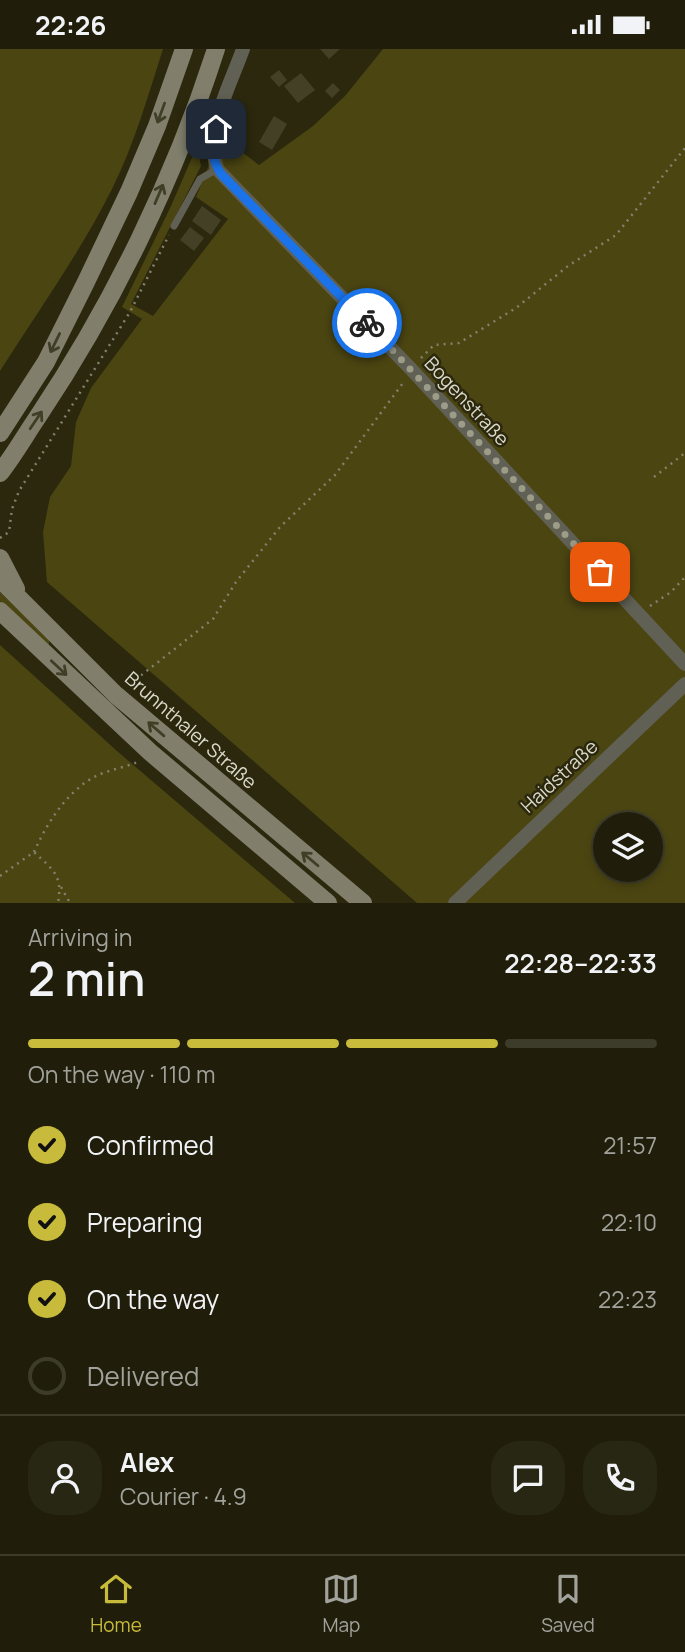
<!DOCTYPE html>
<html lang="en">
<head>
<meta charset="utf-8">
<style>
  :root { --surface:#201e0a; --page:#282713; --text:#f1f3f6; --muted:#a2a29c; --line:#3d3c2b; --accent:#c8bb3b }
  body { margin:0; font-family:Manrope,sans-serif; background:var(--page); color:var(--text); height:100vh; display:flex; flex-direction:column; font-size:26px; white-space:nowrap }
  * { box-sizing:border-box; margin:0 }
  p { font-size:23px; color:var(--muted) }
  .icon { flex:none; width:38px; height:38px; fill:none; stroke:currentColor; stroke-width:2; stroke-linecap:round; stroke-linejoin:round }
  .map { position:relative; height:854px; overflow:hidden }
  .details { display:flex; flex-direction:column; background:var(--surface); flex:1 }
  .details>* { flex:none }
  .tools { position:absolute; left:593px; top:763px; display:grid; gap:14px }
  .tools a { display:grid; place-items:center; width:70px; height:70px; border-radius:50%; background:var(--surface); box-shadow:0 4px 10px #0003,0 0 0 2px var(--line); font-size:35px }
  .pin { position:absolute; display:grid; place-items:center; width:60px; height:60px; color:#fff; margin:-30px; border-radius:14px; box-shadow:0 4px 10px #0006 }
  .courier { position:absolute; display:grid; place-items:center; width:70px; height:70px; margin:-35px; border:5px solid #1a73e8; border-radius:50%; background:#fff; color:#222; box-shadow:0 2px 9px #0007 }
  .head em { font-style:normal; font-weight:600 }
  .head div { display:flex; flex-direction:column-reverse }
  .head { display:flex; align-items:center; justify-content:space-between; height:119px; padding:0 28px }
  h1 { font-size:46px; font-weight:600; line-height:52px }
  .bar { display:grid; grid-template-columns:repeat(4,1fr); gap:10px 7px; align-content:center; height:84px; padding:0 28px }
  .bar i { height:9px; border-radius:5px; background:var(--line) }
  .bar .active { background:var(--accent) }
  .bar p { grid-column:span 4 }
  .line { display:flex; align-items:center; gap:18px; padding:0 28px; border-top:2px solid var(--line) }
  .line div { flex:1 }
  .round { display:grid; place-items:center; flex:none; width:74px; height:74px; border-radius:28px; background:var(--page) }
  ol { padding:0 28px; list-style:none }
  li { display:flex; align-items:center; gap:21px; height:77px }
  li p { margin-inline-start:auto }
  li .icon { padding:7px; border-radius:50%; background:var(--accent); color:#111; stroke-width:4 }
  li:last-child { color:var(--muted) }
  li i { width:38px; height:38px; border:4px solid var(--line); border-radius:50% }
  .status { display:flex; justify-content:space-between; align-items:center; height:49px; padding:0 35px; background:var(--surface); direction:ltr }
  .status svg { height:19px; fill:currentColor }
  .tab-bar { display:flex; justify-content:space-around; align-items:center; height:98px; border-top:2px solid var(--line); background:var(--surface); font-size:19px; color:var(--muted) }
  .tab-bar a { display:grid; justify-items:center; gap:4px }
  .tab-bar .active { color:var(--accent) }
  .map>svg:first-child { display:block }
  .green { fill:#4b4512; fill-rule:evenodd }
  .building { fill:#434026 }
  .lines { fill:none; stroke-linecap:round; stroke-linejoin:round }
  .path { stroke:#83816c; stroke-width:2.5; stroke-dasharray:2 5; stroke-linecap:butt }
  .service { stroke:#606054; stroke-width:7 }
  .minor { stroke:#606054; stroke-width:14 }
  .secondary { stroke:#817f6c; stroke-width:18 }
  .oneway { stroke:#403e26 }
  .done { stroke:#9d9c88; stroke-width:7; stroke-dasharray:0 12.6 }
  .route { stroke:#1a73e8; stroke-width:9 }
  .labels { text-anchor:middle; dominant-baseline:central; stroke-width:5; stroke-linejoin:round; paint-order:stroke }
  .street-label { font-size:19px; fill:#dbdaca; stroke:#2b280e }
</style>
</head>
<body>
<div class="status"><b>22:26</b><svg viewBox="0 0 49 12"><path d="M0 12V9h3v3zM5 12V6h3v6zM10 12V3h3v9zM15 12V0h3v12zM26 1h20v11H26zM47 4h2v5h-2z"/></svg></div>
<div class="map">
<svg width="685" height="854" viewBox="0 0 685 854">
  <rect width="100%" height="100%" fill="#2b280e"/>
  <!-- green -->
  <path class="green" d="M0 0H163C148 47 134 96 112 140 80 204 38 262 0 322Z
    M383 0H685V854H417L47 533 43 483 50 448 71 417 76 373 91 339 142 270 122 258 171 157 197 97 201 117 131 255 153 267 228 170 196 148 221 87 259 116 313 77 345 47ZM606 775H651V821H606Z
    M0 543 49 590V595H45L0 552Z
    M0 596 117 702 295 854H0Z"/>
  <!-- building -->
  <path class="building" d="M320 0H340L329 10Z
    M279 21 287 31 279 38 270 28Z
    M301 24 315 41 298 54 284 37Z
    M333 34 340 41 332 49 325 42Z
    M274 67 287 75 272 101 259 93Z
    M202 157 221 171 211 186 192 172Z
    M190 178 204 189 194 202 180 191Z"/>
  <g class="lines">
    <!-- path -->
    <path class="path" d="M421 309 434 296 459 294 516 259 568 217 616 186 685 99
      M654 428 685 404
      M0 489 9 483 12 460 19 442 130 263 169 186
      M650 557 671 543 685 528
      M130 635 213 570 236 533 280 478 335 426 403 334
      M34 803C47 774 67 742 96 727 109 721 125 718 138 713
      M0 827 34 803C53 821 63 826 58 854
      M61 838 70 854"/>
    <!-- service -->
    <path class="service" d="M174 177 200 130 217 120"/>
    <!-- minor -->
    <path class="minor" d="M243 0C230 37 205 80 217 120L411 320 685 615
      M455 854 685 635"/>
    <!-- secondary -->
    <path class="secondary" d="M0 384 46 313 86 233 129 143 157 77 184 0
      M0 424C14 406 26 385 39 366 113 255 175 128 216 0
      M0 509 16 540
      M0 530 116 646 363 854
      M0 562 150 703 328 854"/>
  </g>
  <!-- one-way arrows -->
  <defs><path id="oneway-shaft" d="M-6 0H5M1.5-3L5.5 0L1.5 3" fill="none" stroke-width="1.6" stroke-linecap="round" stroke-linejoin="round" transform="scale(1.75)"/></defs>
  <g class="oneway">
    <use href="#oneway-shaft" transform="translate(161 64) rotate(110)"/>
    <use href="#oneway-shaft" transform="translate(159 145) rotate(-67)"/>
    <use href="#oneway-shaft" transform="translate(55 294) rotate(116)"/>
    <use href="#oneway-shaft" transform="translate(36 371) rotate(-56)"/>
    <use href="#oneway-shaft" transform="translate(59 619) rotate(43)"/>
    <use href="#oneway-shaft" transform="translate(156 680) rotate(-139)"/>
    <use href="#oneway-shaft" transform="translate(310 810) rotate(-140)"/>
  </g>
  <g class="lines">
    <!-- done -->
    <path class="done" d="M367 274 600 523"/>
    <!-- route -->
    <path class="route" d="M216 80C211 96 212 113 222 126L367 274"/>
  </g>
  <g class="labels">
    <!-- street labels -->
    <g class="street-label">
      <text transform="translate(467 352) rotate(47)">Bogenstraße</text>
      <text transform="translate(191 681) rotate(41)">Brunnthaler Straße</text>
      <text transform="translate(559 727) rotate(-43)">Haidstraße</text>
    </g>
  </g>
</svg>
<div class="tools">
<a><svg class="icon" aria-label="layers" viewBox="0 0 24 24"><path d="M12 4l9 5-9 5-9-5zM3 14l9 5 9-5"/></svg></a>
</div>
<div class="pin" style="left:600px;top:523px;background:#ea580c"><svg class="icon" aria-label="bag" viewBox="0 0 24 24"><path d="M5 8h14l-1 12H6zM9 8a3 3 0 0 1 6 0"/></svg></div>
<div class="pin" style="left:216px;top:80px;background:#1f2937"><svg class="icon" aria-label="home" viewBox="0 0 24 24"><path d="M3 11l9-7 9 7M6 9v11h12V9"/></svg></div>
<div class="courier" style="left:367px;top:274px"><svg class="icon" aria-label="bike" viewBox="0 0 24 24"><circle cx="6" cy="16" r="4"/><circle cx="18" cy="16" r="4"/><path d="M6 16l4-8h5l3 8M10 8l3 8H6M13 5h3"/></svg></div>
</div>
<section class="details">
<div class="head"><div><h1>2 min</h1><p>Arriving in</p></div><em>22:28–22:33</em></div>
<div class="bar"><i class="active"></i><i class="active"></i><i class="active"></i><i></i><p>On the way · 110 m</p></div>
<ol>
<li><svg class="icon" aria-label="check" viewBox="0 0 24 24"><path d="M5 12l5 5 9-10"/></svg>Confirmed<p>21:57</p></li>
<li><svg class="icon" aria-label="check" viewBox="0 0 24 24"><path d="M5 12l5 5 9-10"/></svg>Preparing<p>22:10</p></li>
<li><svg class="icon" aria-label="check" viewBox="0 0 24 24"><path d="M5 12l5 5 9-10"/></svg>On the way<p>22:23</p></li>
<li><i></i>Delivered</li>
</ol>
<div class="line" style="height:126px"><a class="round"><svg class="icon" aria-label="person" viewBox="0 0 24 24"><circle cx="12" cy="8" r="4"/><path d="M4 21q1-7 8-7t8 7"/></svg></a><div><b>Alex</b><p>Courier · 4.9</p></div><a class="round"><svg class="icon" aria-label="chat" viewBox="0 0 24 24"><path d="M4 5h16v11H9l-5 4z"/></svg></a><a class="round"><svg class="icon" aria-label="phone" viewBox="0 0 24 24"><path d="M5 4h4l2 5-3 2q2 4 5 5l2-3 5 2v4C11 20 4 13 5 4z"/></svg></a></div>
</section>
<nav class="tab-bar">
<a class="active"><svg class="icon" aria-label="home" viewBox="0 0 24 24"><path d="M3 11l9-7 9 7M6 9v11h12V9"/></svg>Home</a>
<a><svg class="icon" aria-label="map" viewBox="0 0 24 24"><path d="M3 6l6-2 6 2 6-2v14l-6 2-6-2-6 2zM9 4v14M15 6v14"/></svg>Map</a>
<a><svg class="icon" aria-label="saved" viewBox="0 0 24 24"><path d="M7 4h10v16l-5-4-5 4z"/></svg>Saved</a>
</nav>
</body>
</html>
